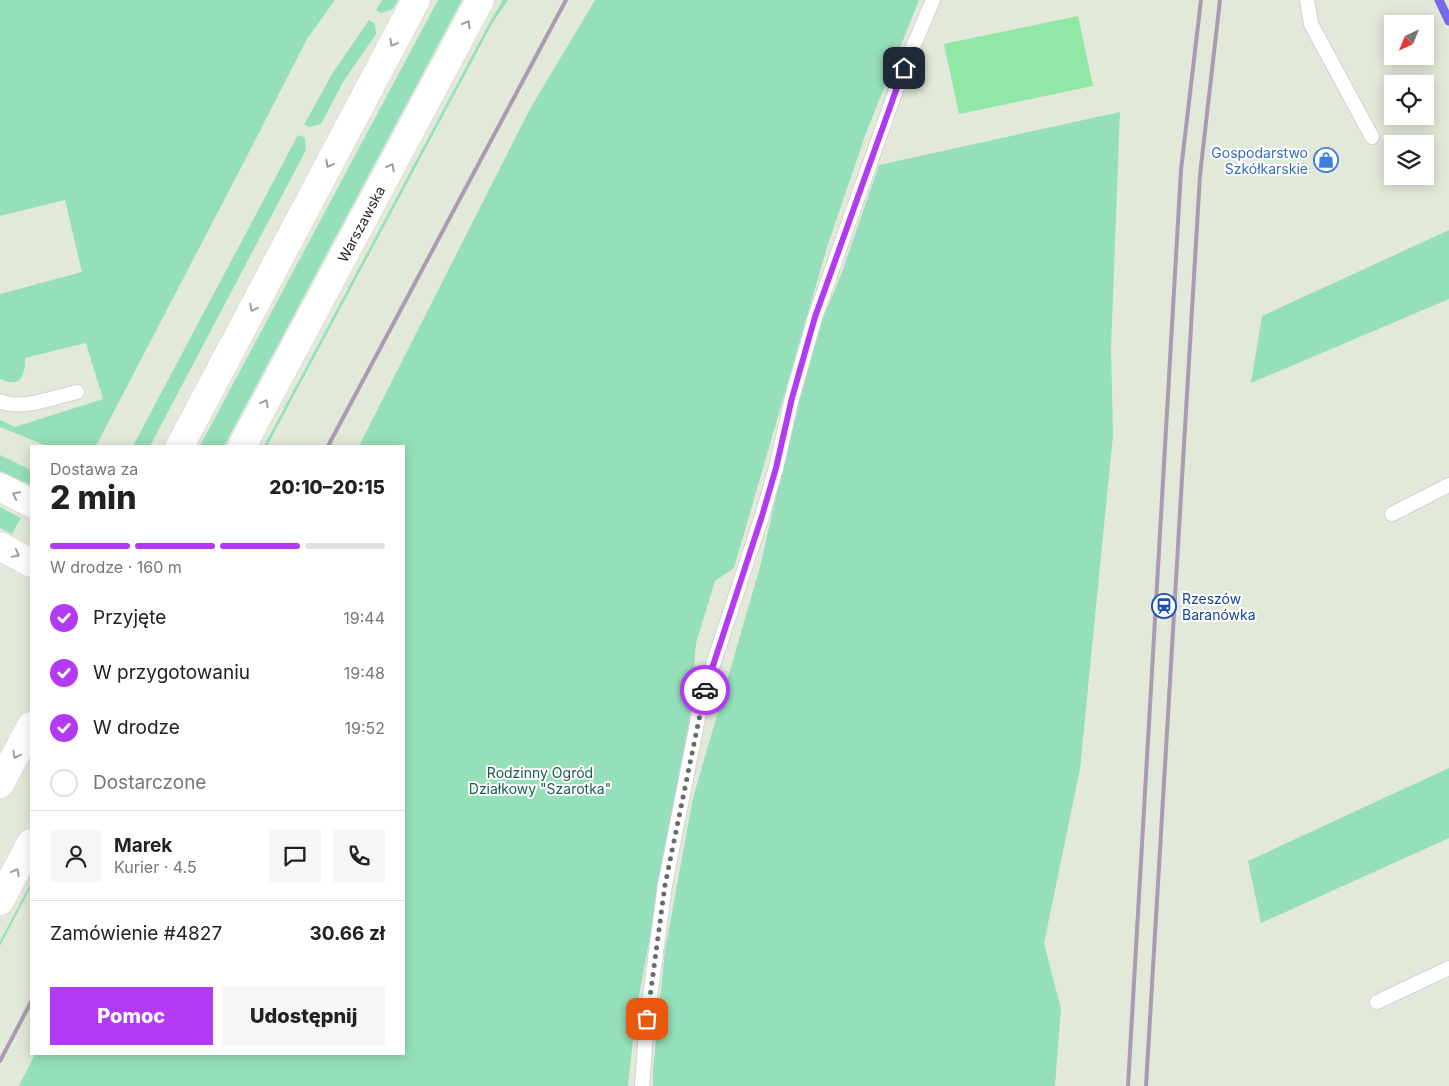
<!DOCTYPE html>
<html lang="pl">
<head>
<meta charset="utf-8">
<style>
  :root { --surface:#fff; --page:#f6f6f6; --text:#222; --muted:#767676; --line:#e0e0e0; --accent:#b339f5 }
  body { margin:0; font-family:Inter,sans-serif; background:var(--page); color:var(--text); height:100vh; display:flex; flex-direction:column; font-size:19px; white-space:nowrap }
  * { box-sizing:border-box; margin:0 }
  p { font-size:16px; color:var(--muted) }
  .icon { flex:none; width:28px; height:28px; fill:none; stroke:currentColor; stroke-width:2; stroke-linecap:round; stroke-linejoin:round }
  .map { position:relative; flex:1; overflow:hidden }
  .drawer { position:absolute; left:30px; top:445px; width:375px; height:610px; display:flex; flex-direction:column; background:var(--surface); border-radius:0px; box-shadow:0 2px 12px #0003 }
  .drawer>* { flex:none }
  .needle { width:32px; rotate:223deg }
  .controls { position:absolute; left:1384px; top:15px; display:grid; gap:10px }
  .controls a { display:grid; place-items:center; width:50px; height:50px; border-radius:0px; background:var(--surface); box-shadow:0 2px 12px #0003; font-size:25px }
  .pin { position:absolute; display:grid; place-items:center; width:42px; height:42px; color:#fff; margin:-21px; border-radius:10px; box-shadow:0 2px 8px #0006 }
  .courier { position:absolute; display:grid; place-items:center; width:50px; height:50px; margin:-25px; border:4px solid #b339f5; border-radius:50%; background:#fff; color:#222; box-shadow:0 1px 6px #0007 }
  .overview em { font-style:normal; font-weight:800 }
  .overview div { display:flex; flex-direction:column-reverse }
  .overview { display:flex; align-items:center; justify-content:space-between; height:85px; padding:0 20px }
  h1 { font-size:32px; font-weight:800; line-height:38px }
  .bar { display:grid; grid-template-columns:repeat(4,1fr); gap:8px 5px; align-content:center; height:60px; padding:0 20px }
  .bar i { height:6px; border-radius:4px; background:var(--line) }
  .bar .selected { background:var(--accent) }
  .bar p { grid-column:span 4 }
  .line { display:flex; align-items:center; gap:12px; padding:0 20px; border-top:1px solid var(--line) }
  .line div { flex:1 }
  .round { display:grid; place-items:center; flex:none; width:52px; height:52px; border-radius:0px; background:var(--page) }
  ol { padding:0 20px; list-style:none }
  li { display:flex; align-items:center; gap:15px; height:55px }
  li p { margin-inline-start:auto }
  li .icon { padding:5px; border-radius:50%; background:var(--accent); color:#fff; stroke-width:4 }
  li:last-child { color:var(--muted) }
  li i { width:28px; height:28px; border:2px solid var(--line); border-radius:50% }
  .cta { display:flex; gap:10px; margin-top:auto; padding:10px 20px }
  .cta a { flex:1; height:58px; border-radius:0px; background:var(--accent); color:#fff; font-size:20px; font-weight:800; line-height:58px; text-align:center }
  .cta a+a { background:var(--page); color:var(--text) }
  .map>svg:first-child { display:block }
  .green { fill:#95e0ba }
  .pitch { fill:#90e7a6 }
  .lines { fill:none; stroke-linecap:round; stroke-linejoin:round }
  .stream { stroke:#786beb; stroke-width:9 }
  .service-casing { stroke:#d9cde0; stroke-width:16 }
  .secondary-casing { stroke:#d9cde0; stroke-width:29 }
  .service { stroke:#fff; stroke-width:14 }
  .secondary { stroke:#fff; stroke-width:28 }
  .rail { stroke:#aa9bb1; stroke-width:4 }
  .oneway { stroke:#9e9e9e }
  .done { stroke:#686b65; stroke-width:5; stroke-dasharray:0 9 }
  .route { stroke:#b339f5; stroke-width:6 }
  .labels { text-anchor:middle; dominant-baseline:central; stroke-width:4; stroke-linejoin:round; paint-order:stroke }
  .shop-label { font-size:14px; fill:#366cbe; stroke:#fff; text-anchor:end }
  .street-label { font-size:14px; fill:#272727; stroke:#fff }
  .transit-label { font-size:14px; fill:#164399; stroke:#fff; text-anchor:start }
  .park-label { font-size:14px; fill:#1a6046; stroke:#fff }
</style>
</head>
<body>
<div class="map">
<svg width="1449" height="1086" viewBox="0 0 1449 1086">
  <rect width="100%" height="100%" fill="#e2e9d8"/>
  <!-- green -->
  <path class="green" d="M0 0H335L307 39 245 160 98 442 94 446H47L0 427V420L15 427 103 399 86 343 25 358C25 377 21 388 0 379V294L82 272 65 200 0 216Z
    M382 0H398L393 9 381 13 376 10Z
    M438 0H462L224 446H200Z
    M503 0H508L493 22 267 446H264L490 22Z
    M595 0H919L866 133 828 244 734 568 715 581 696 643 689 724 636 1012 628 1086H19L35 1054H404V446H359L530 109Z
    M369 20 375 24 376 34 343 82 321 124 310 127 304 125 332 74Z
    M1120 112 1111 347 1113 435 1080 769 1044 943 1061 1009 1055 1086H653V1070L665 950 693 798 760 567 792 427 820 326 842 272 879 165Z
    M298 135 305 138 306 150 150 446H133Z
    M1449 230V299L1251 383 1262 316Z
    M0 455 31 470V485L0 471Z
    M0 507 21 518 12 534 0 528Z
    M1449 768V838L1261 923 1248 861Z
    M31 883V887L0 946V941Z"/>
  <!-- pitch -->
  <path class="pitch" d="M1078 16 1093 86 959 114 944 44Z"/>
  <g class="lines">
    <!-- stream -->
    <path class="stream" d="M1439 0 1449 21"/>
    <defs>
      <path id="service" d="M1307 0 1311 24 1372 137
        M0 401C21 411 54 397 77 392
        M1392 514 1449 485
        M1377 1002 1449 968
        M642 1086 647 1019 665 885 702 698 762 516 776 468 792 398 815 317 904 68 933 0"/>
      <g id="secondary">
        <path d="M180 446 416 0"/>
        <path id="s1" d="M242 446 480 0"/>
        <path d="M0 487 31 503"/>
        <path d="M0 546 31 563"/>
        <path d="M0 784 31 726"/>
        <path d="M0 901 31 843"/>
      </g>
    </defs>
    <!-- service casing -->
    <use href="#service" class="service-casing"/>
    <!-- secondary casing -->
    <use href="#secondary" class="secondary-casing"/>
    <!-- service -->
    <use href="#service" class="service"/>
    <!-- secondary -->
    <use href="#secondary" class="secondary"/>
    <!-- rail -->
    <path class="rail" d="M328 446 566 0
      M0 1061 31 1002
      M1128 1086 1181 170 1201 0
      M1146 1086 1200 175 1220 0"/>
  </g>
  <!-- one-way arrows -->
  <defs><path id="oneway-chevron" d="M-2-3.5L2.5 0L-2 3.5" fill="none" stroke-width="1.6" stroke-linecap="round" stroke-linejoin="round" transform="scale(1.25)"/></defs>
  <g class="oneway">
    <use href="#oneway-chevron" transform="translate(467 24) rotate(-62)"/>
    <use href="#oneway-chevron" transform="translate(393 43) rotate(118)"/>
    <use href="#oneway-chevron" transform="translate(329 164) rotate(118)"/>
    <use href="#oneway-chevron" transform="translate(391 167) rotate(-62)"/>
    <use href="#oneway-chevron" transform="translate(253 308) rotate(118)"/>
    <use href="#oneway-chevron" transform="translate(265 403) rotate(-62)"/>
    <use href="#oneway-chevron" transform="translate(16 495) rotate(-153)"/>
    <use href="#oneway-chevron" transform="translate(16 554) rotate(28)"/>
    <use href="#oneway-chevron" transform="translate(16 755) rotate(118)"/>
    <use href="#oneway-chevron" transform="translate(16 872) rotate(-62)"/>
  </g>
  <g class="lines">
    <!-- done -->
    <path class="done" d="M647 1019 665 885 705 690"/>
    <!-- route -->
    <path class="route" d="M705 690 762 516 776 468 792 398 815 317 904 68"/>
  </g>
  <!-- icons -->
  <defs>
    <symbol id="shop-ring" viewBox="-11 -11 22 22"><circle r="9.5" fill="#fff" stroke="#3f7fe0" stroke-width="1.5"/><path d="M-5-2.5h2.3a2.7 3.5 0 0 1 5.4 0H5L5.5 6h-11ZM-1.5-2.5h3a1.5 2.3 0 0 0-3 0Z" fill="#3f7fe0"/></symbol>
    <symbol id="station-ring" viewBox="-11 -11 22 22"><circle r="9.5" fill="#fff" stroke="#1a4fb4" stroke-width="1.5"/><path d="M-3-6H3Q5-6 5-4V2Q5 4 3 4L4.5 6H3L1.5 4h-3L-3 6H-4.5L-3 4Q-5 4-5 2V-4Q-5-6-3-6ZM-3.5-4v3h7v-3ZM-3.5 1v1.5H-2V1ZM2 1v1.5H3.5V1Z" fill="#1a4fb4"/></symbol>
  </defs>
  <g fill-rule="evenodd">
    <use href="#shop-ring" x="1312" y="146" width="28" height="28"/>
    <use href="#station-ring" x="1150" y="592" width="28" height="28"/>
  </g>
  <g class="labels">
    <!-- shop labels -->
    <g class="shop-label">
      <text x="1308" y="152">Gospodarstwo<tspan x="1308" dy="16">Szkółkarskie</tspan></text>
    </g>
    <!-- street labels -->
    <g class="street-label">
      <text stroke="none"><textPath href="#s1" startOffset="252">Warszawska</textPath></text>
    </g>
    <!-- transit labels -->
    <g class="transit-label">
      <text x="1182" y="598">Rzeszów<tspan x="1182" dy="16">Baranówka</tspan></text>
    </g>
    <!-- park labels -->
    <g class="park-label">
      <text x="540" y="772">Rodzinny Ogród<tspan x="540" dy="16">Działkowy "Szarotka"</tspan></text>
    </g>
  </g>
</svg>
<div class="controls">
<a><svg class="needle" viewBox="-14 -14 28 28"><path d="M0-13l5 13h-10z" fill="#e53935"/><path d="M0 13l5-13h-10z" fill="#767676"/></svg></a>
<a><svg class="icon" aria-label="locate" viewBox="0 0 24 24"><circle cx="12" cy="12" r="6"/><path d="M12 2v4M12 18v4M2 12h4M18 12h4"/></svg></a>
<a><svg class="icon" aria-label="layers" viewBox="0 0 24 24"><path d="M12 4l9 5-9 5-9-5zM3 14l9 5 9-5"/></svg></a>
</div>
<div class="pin" style="left:647px;top:1019px;background:#ea580c"><svg class="icon" aria-label="bag" viewBox="0 0 24 24"><path d="M5 8h14l-1 12H6zM9 8a3 3 0 0 1 6 0"/></svg></div>
<div class="pin" style="left:904px;top:68px;background:#1f2937"><svg class="icon" aria-label="home" viewBox="0 0 24 24"><path d="M3 11l9-7 9 7M6 9v11h12V9"/></svg></div>
<div class="courier" style="left:705px;top:690px"><svg class="icon" aria-label="car" viewBox="0 0 24 24"><path d="M5 17H2v-5l4-1 3-4h7l3 4 3 1v5h-3M9 17h6M6 11h13"/><circle cx="7" cy="17" r="2"/><circle cx="17" cy="17" r="2"/></svg></div>
<section class="drawer">
<div class="overview"><div><h1>2 min</h1><p>Dostawa za</p></div><em>20:10–20:15</em></div>
<div class="bar"><i class="selected"></i><i class="selected"></i><i class="selected"></i><i></i><p>W drodze · 160 m</p></div>
<ol>
<li><svg class="icon" aria-label="check" viewBox="0 0 24 24"><path d="M5 12l5 5 9-10"/></svg>Przyjęte<p>19:44</p></li>
<li><svg class="icon" aria-label="check" viewBox="0 0 24 24"><path d="M5 12l5 5 9-10"/></svg>W przygotowaniu<p>19:48</p></li>
<li><svg class="icon" aria-label="check" viewBox="0 0 24 24"><path d="M5 12l5 5 9-10"/></svg>W drodze<p>19:52</p></li>
<li><i></i>Dostarczone</li>
</ol>
<div class="line" style="height:90px"><a class="round"><svg class="icon" aria-label="person" viewBox="0 0 24 24"><circle cx="12" cy="8" r="4"/><path d="M4 21q1-7 8-7t8 7"/></svg></a><div><b>Marek</b><p>Kurier · 4.5</p></div><a class="round"><svg class="icon" aria-label="chat" viewBox="0 0 24 24"><path d="M4 5h16v11H9l-5 4z"/></svg></a><a class="round"><svg class="icon" aria-label="phone" viewBox="0 0 24 24"><path d="M5 4h4l2 5-3 2q2 4 5 5l2-3 5 2v4C11 20 4 13 5 4z"/></svg></a></div>
<div class="line" style="height:65px"><div>Zamówienie #4827</div><b>30.66 zł</b></div>
<div class="cta"><a>Pomoc</a><a>Udostępnij</a></div>
</section>
</div>
</body>
</html>
